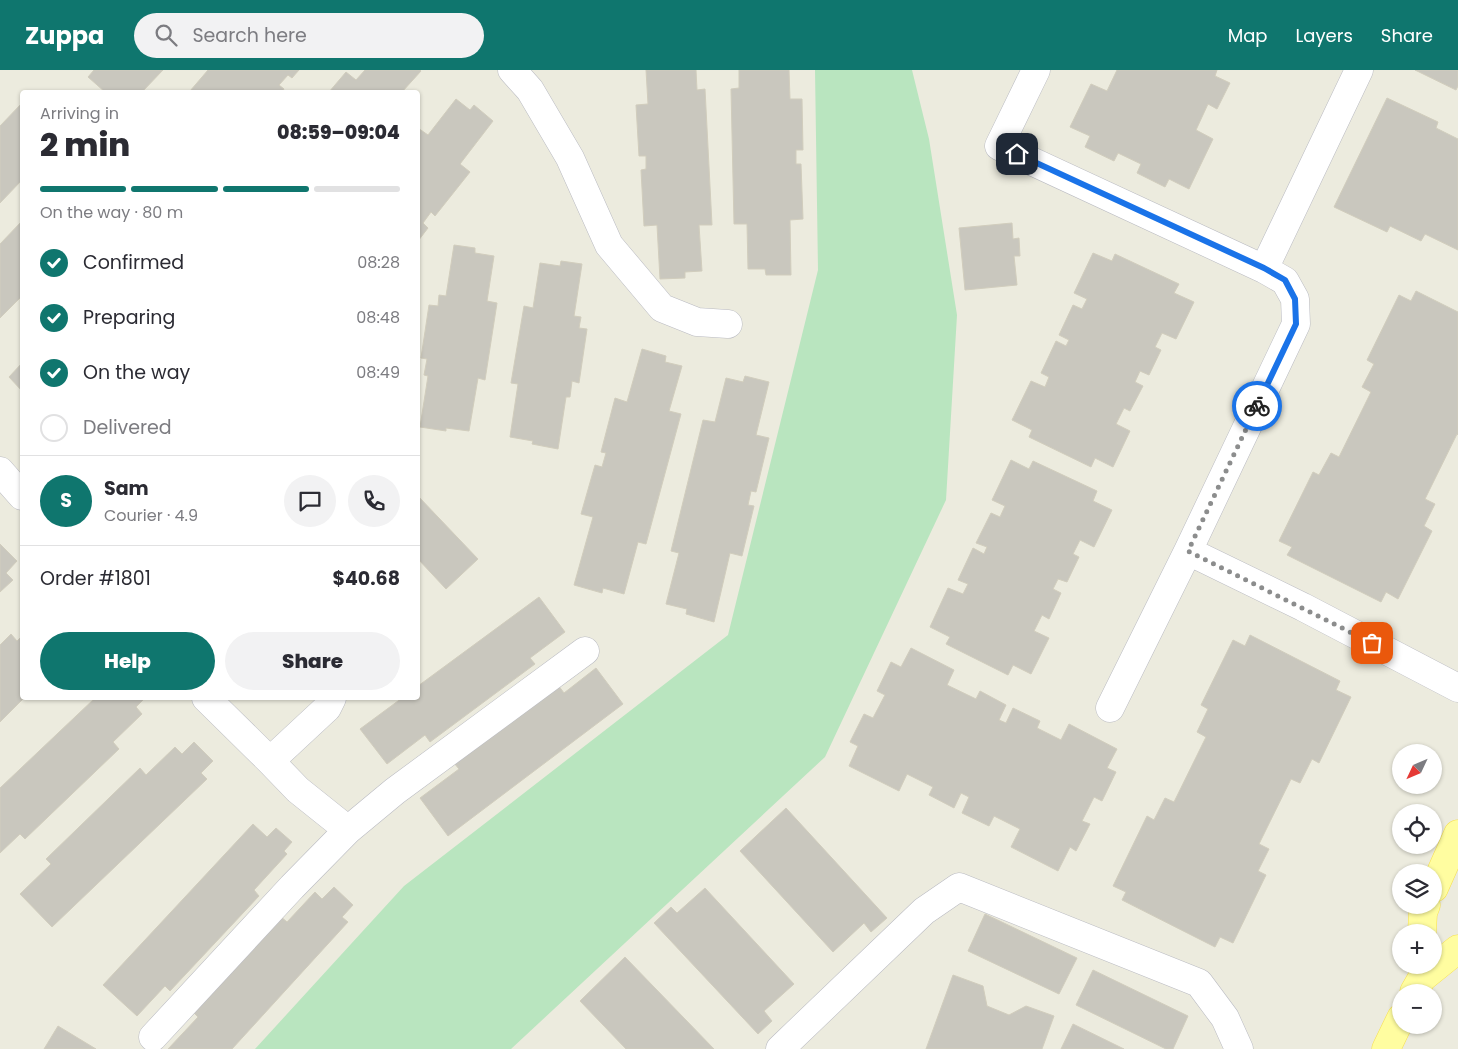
<!DOCTYPE html>
<html lang="en">
<head>
<meta charset="utf-8">
<style>
  :root { --surface:#fff; --page:#f2f2f3; --text:#2b2b33; --muted:#7c7c81; --line:#e1e1e2; --accent:#0f766e }
  body { margin:0; font-family:Poppins,sans-serif; background:var(--page); color:var(--text); height:100vh; display:flex; flex-direction:column; font-size:19px; white-space:nowrap }
  * { box-sizing:border-box; margin:0 }
  p { font-size:16px; color:var(--muted) }
  .icon { flex:none; width:28px; height:28px; fill:none; stroke:currentColor; stroke-width:2; stroke-linecap:round; stroke-linejoin:round }
  .map { position:relative; flex:1; overflow:hidden }
  .panel { position:absolute; left:20px; top:20px; width:400px; height:610px; display:flex; flex-direction:column; background:var(--surface); border-radius:5px; box-shadow:0 1px 4px #0004 }
  .panel>* { flex:none }
  .needle { width:32px; rotate:226deg }
  .fabs { position:absolute; left:1392px; top:674px; display:grid; gap:10px }
  .fabs a { display:grid; place-items:center; width:50px; height:50px; border-radius:50%; background:var(--surface); box-shadow:0 1px 4px #0004; font-size:25px }
  .pin { position:absolute; display:grid; place-items:center; width:42px; height:42px; color:#fff; margin:-21px; border-radius:10px; box-shadow:0 2px 8px #0006 }
  .courier { position:absolute; display:grid; place-items:center; width:50px; height:50px; margin:-25px; border:4px solid #1a73e8; border-radius:50%; background:#fff; color:#222; box-shadow:0 1px 6px #0007 }
  .overview em { font-style:normal; font-weight:800 }
  .overview div { display:flex; flex-direction:column-reverse }
  .overview { display:flex; align-items:center; justify-content:space-between; height:85px; padding:0 20px }
  h1 { font-size:32px; font-weight:800; line-height:38px }
  .bar { display:grid; grid-template-columns:repeat(4,1fr); gap:8px 5px; align-content:center; height:60px; padding:0 20px }
  .bar i { height:6px; border-radius:4px; background:var(--line) }
  .bar .selected { background:var(--accent) }
  .bar p { grid-column:span 4 }
  .line { display:flex; align-items:center; gap:12px; padding:0 20px; border-top:1px solid var(--line) }
  .line div { flex:1 }
  .round { display:grid; place-items:center; flex:none; width:52px; height:52px; border-radius:26px; background:var(--page) }
  ol { padding:0 20px; list-style:none }
  li { display:flex; align-items:center; gap:15px; height:55px }
  li p { margin-inline-start:auto }
  li .icon { padding:5px; border-radius:50%; background:var(--accent); color:#fff; stroke-width:4 }
  li:last-child { color:var(--muted) }
  li i { width:28px; height:28px; border:2px solid var(--line); border-radius:50% }
  .button { display:flex; gap:10px; margin-top:auto; padding:10px 20px }
  .button a { flex:1; height:58px; border-radius:30px; background:var(--accent); color:#fff; font-size:20px; font-weight:800; line-height:58px; text-align:center }
  .button a+a { background:var(--page); color:var(--text) }
  header { display:flex; align-items:center; gap:30px; box-sizing:border-box; height:70px; padding:0 25px; background:var(--accent); color:#fff }
  header strong { font-size:24px }
  nav { display:flex; gap:28px; margin-inline-start:auto; font-size:18px }
  .search { width:350px; height:45px; background:var(--page); display:flex; align-items:center; gap:12px; box-sizing:border-box; padding:0 18px; border-radius:28px; color:var(--muted); font-size:19px }
  .map>svg:first-child { display:block }
  .green { fill:#b9e5bf }
  .building { fill:#c9c7be; stroke:#d1cdbd }
  .lines { fill:none; stroke-linecap:round; stroke-linejoin:round }
  .minor-casing { stroke:#babbc2; stroke-width:29 }
  .major-casing { stroke:#f7df4c; stroke-width:29 }
  .minor { stroke:#fff; stroke-width:28 }
  .major { stroke:#fffda0; stroke-width:28 }
  .done { stroke:#8c8d8d; stroke-width:5; stroke-dasharray:0 9 }
  .route { stroke:#1a73e8; stroke-width:6 }
</style>
</head>
<body>
<header>
<strong>Zuppa</strong>
<div class="search"><svg class="icon" aria-label="search" viewBox="0 0 24 24"><circle cx="10" cy="10" r="6"/><path d="M15 15l6 6"/></svg>Search here</div>
<nav><a>Map</a><a>Layers</a><a>Share</a></nav>
</header>
<div class="map">
<svg width="1458" height="979" viewBox="0 0 1458 979">
  <rect width="100%" height="100%" fill="#ecebde"/>
  <!-- green -->
  <path class="green" d="M815 0H912L929 69 957 245 946 430 825 687 511 979H255L404 816 728 565 818 200Z"/>
  <!-- building -->
  <path class="building" d="M94 0H163L142 22H105L88 7Z
    M208 0H299L292 8 288 5 279 15 284 19 282 22H192L190 21Z
    M365 0H420L421 1 402 22H329L346 2 356 10Z
    M646 0H696L697 20 705 19 712 155H699L702 201 685 202V208L660 209 657 155 644 156 641 100 646 99V86H639L636 35 648 34Z
    M739 0H789L790 29H802L803 80H796V94H801L803 149 790 150 791 205H766L765 199H748L747 154H734L731 19 739 18Z
    M1117 0H1217L1215 6 1230 13 1217 39 1208 34 1196 60 1213 69 1189 119 1169 109 1165 117 1137 103 1141 94 1118 83 1114 91 1085 77 1090 66 1070 57 1091 14 1107 21Z
    M1415 0H1458V16L1456 20Z
    M1387 28 1438 52 1436 58 1458 69V180L1425 164 1421 171 1390 156 1387 162 1334 137Z
    M456 29 470 40 474 35 493 51 460 94 470 102 435 146 431 142 423 153 428 158 418 171V58L428 65Z
    M22 33V110L0 133V56Z
    M22 151V226L0 248V174Z
    M1012 153 1013 169 1019 168 1020 186H1014L1017 215 965 220 959 158Z
    M454 175 475 178V183L494 186 487 231 497 233 485 310 478 308 469 361 446 358V361L420 357 428 306 424 305 427 289 421 288 429 235 438 236 439 225 446 226Z
    M1093 183 1112 191 1115 184 1179 214 1174 223 1194 232 1176 269 1162 263 1155 277 1161 280 1149 305 1140 301 1135 312 1143 316 1130 341 1124 338 1116 354 1130 361 1113 397 1095 388 1091 397 1029 367 1032 360 1012 350 1031 311 1045 317 1049 307 1041 303 1056 271 1066 276 1069 270 1059 265 1073 235 1082 239 1087 229 1074 223Z
    M561 191 582 194 574 246 581 247 579 258 587 259 579 313 572 311 570 327H566L558 379 532 374 533 371 510 367 518 314 511 313 524 236 533 238 540 193 560 196Z
    M1416 221 1458 242V365L1457 364 1425 429 1435 434 1424 456 1432 461 1398 529 1386 522 1381 532 1287 485 1292 477 1279 471 1313 402 1319 405 1331 383 1339 387 1371 322 1362 317 1374 294 1367 290 1399 225 1411 231Z
    M642 279 666 286 665 292 682 296 669 341 681 344 646 474 638 472 624 524 603 518 602 523 574 515 593 447 581 444 595 395 602 397 606 383 601 382 615 328 627 332Z
    M22 293V321L9 307Z
    M745 306 769 312 756 365 769 368 756 422 751 421 748 435 754 436 742 486 730 483 714 552 686 544 687 539 666 534 679 483 671 481 703 350 715 352 726 308 743 312Z
    M1011 390 1029 399 1033 391 1097 421 1093 431 1112 440 1094 477 1080 470 1073 484 1079 487 1067 512 1058 509 1053 519 1061 523 1049 549 1042 545 1034 561 1049 568 1031 604 1013 595 1008 605 946 574 950 567 930 557 948 518 963 524 968 514 958 510 973 478 984 484 987 477 976 473 991 443 1000 447 1005 436 992 430Z
    M418 426 478 489 446 519 418 489Z
    M0 474 17 491 6 503 13 510 0 522Z
    M539 527 565 562 530 588 535 594 430 672 425 665 387 694 360 659 402 628H418V616Z
    M11 564 17 571 22 566V628H24L0 652V575Z
    M1250 565 1340 611 1336 620 1351 627 1319 693 1312 689 1300 713 1291 709 1259 774 1269 779 1258 801 1266 805 1233 873 1220 867 1215 877 1122 830 1126 822 1113 816 1147 746 1154 750 1165 728 1174 732 1206 667 1197 662 1208 639 1201 635 1233 570 1245 576Z
    M911 578 954 600 947 615 976 629 980 621 1006 635 999 650 1006 653 1013 638 1040 651 1037 658 1061 670 1069 654 1117 679 1107 698 1116 702 1102 731 1094 727 1082 751 1090 754 1076 781 1070 777 1058 801 1011 777 1020 759 994 746 989 756 962 743 969 727 961 723 954 738 929 725 933 717 907 704 899 721 849 696 858 676 850 672 864 644 873 648 885 625 877 621 891 592 901 597Z
    M596 598 623 634 448 766 420 728 459 699 454 693 558 615 564 623Z
    M95 628H145L136 637 142 644 113 672 119 679 25 769 20 764 0 783V718Z
    M194 672 213 691 201 703 207 709 52 857 20 824 51 794 46 789 140 698 146 705 175 677 182 684Z
    M786 738 887 848 871 862 864 853 833 882 740 781Z
    M253 754 267 767 276 758 292 772 284 781 287 784 254 820 259 826 170 921 165 916 137 946 103 915Z
    M334 817 353 835 342 847 348 852 232 979H168L198 947 192 941 280 846 287 852 315 822 322 829Z
    M705 818 794 914 764 941 772 951 758 964 654 853 671 837 677 843Z
    M985 844 1077 888 1059 924 968 881Z
    M625 887 714 979H626L580 931Z
    M1093 900 1188 946 1173 979H1166L1076 935Z
    M953 905 983 916 987 936 1009 945 1026 936 1054 946 1042 979H926Z
    M1073 954 1124 979H1061Z
    M58 956 96 979H44Z"/>
  <g class="lines">
    <defs>
      <path id="minor" d="M512 0 530 20 570 88 609 175 662 238 697 252 728 254
        M1036 0 999 76 1264 199
        M1359 0 1264 199 1285 211 1295 229 1296 254 1188 481 1303 537 1458 618
        M0 401 22 426
        M206 628 270 691 327 638 332 628
        M1110 638 1188 481
        M270 691 298 720 348 760 395 721 585 581
        M153 967 292 817 348 760
        M780 979 924 841 959 817 1199 913 1225 948 1239 979"/>
      <path id="major" d="M1434 818 1458 764
        M1422 862 1423 843 1426 835
        M1414 922 1422 908 1458 879
        M1386 979 1401 948"/>
    </defs>
    <!-- minor casing -->
    <use href="#minor" class="minor-casing"/>
    <!-- major casing -->
    <use href="#major" class="major-casing"/>
    <!-- minor -->
    <use href="#minor" class="minor"/>
    <!-- major -->
    <use href="#major" class="major"/>
  </g>
  <g class="lines">
    <!-- done -->
    <path class="done" d="M1257 336 1188 481 1372 573"/>
    <!-- route -->
    <path class="route" d="M1017 84 1264 198 1285 210 1295 229 1296 254 1257 336"/>
  </g>
</svg>
<div class="fabs">
<a><svg class="needle" viewBox="-14 -14 28 28"><path d="M0-13l5 13h-10z" fill="#e53935"/><path d="M0 13l5-13h-10z" fill="#7c7c81"/></svg></a>
<a><svg class="icon" aria-label="locate" viewBox="0 0 24 24"><circle cx="12" cy="12" r="6"/><path d="M12 2v4M12 18v4M2 12h4M18 12h4"/></svg></a>
<a><svg class="icon" aria-label="layers" viewBox="0 0 24 24"><path d="M12 4l9 5-9 5-9-5zM3 14l9 5 9-5"/></svg></a>
<a>+</a>
<a>−</a>
</div>
<div class="pin" style="left:1372px;top:573px;background:#ea580c"><svg class="icon" aria-label="bag" viewBox="0 0 24 24"><path d="M5 8h14l-1 12H6zM9 8a3 3 0 0 1 6 0"/></svg></div>
<div class="pin" style="left:1017px;top:84px;background:#1f2937"><svg class="icon" aria-label="home" viewBox="0 0 24 24"><path d="M3 11l9-7 9 7M6 9v11h12V9"/></svg></div>
<div class="courier" style="left:1257px;top:336px"><svg class="icon" aria-label="bike" viewBox="0 0 24 24"><circle cx="6" cy="16" r="4"/><circle cx="18" cy="16" r="4"/><path d="M6 16l4-8h5l3 8M10 8l3 8H6M13 5h3"/></svg></div>
<section class="panel">
<div class="overview"><div><h1>2 min</h1><p>Arriving in</p></div><em>08:59–09:04</em></div>
<div class="bar"><i class="selected"></i><i class="selected"></i><i class="selected"></i><i></i><p>On the way · 80 m</p></div>
<ol>
<li><svg class="icon" aria-label="check" viewBox="0 0 24 24"><path d="M5 12l5 5 9-10"/></svg>Confirmed<p>08:28</p></li>
<li><svg class="icon" aria-label="check" viewBox="0 0 24 24"><path d="M5 12l5 5 9-10"/></svg>Preparing<p>08:48</p></li>
<li><svg class="icon" aria-label="check" viewBox="0 0 24 24"><path d="M5 12l5 5 9-10"/></svg>On the way<p>08:49</p></li>
<li><i></i>Delivered</li>
</ol>
<div class="line" style="height:90px"><b class="round" style="background:var(--accent);color:#fff">S</b><div><b>Sam</b><p>Courier · 4.9</p></div><a class="round"><svg class="icon" aria-label="chat" viewBox="0 0 24 24"><path d="M4 5h16v11H9l-5 4z"/></svg></a><a class="round"><svg class="icon" aria-label="phone" viewBox="0 0 24 24"><path d="M5 4h4l2 5-3 2q2 4 5 5l2-3 5 2v4C11 20 4 13 5 4z"/></svg></a></div>
<div class="line" style="height:65px"><div>Order #1801</div><b>$40.68</b></div>
<div class="button"><a>Help</a><a>Share</a></div>
</section>
</div>
</body>
</html>
